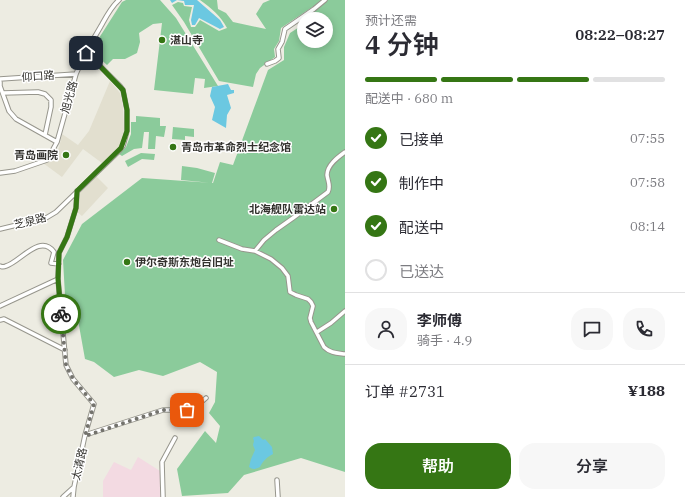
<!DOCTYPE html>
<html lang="zh">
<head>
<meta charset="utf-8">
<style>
  :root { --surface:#fff; --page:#f7f7f7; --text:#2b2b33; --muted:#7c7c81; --line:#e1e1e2; --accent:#357614 }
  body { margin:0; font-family:"IBM Plex Serif","Noto Sans SC",serif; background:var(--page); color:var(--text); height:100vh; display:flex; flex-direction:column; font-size:15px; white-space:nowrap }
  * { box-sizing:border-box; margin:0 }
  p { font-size:13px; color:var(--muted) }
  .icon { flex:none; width:22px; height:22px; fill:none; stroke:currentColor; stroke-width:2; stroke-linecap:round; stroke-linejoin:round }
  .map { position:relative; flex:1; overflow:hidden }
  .panel { display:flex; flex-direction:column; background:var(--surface); width:340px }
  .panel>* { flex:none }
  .buttons { position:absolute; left:297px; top:12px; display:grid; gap:8px }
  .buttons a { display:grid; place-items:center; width:36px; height:36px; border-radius:50%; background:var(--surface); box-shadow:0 2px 10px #0003; font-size:20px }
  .pin { position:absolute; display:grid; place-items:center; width:34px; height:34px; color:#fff; margin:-17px; border-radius:8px; box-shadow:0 2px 6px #0006 }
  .courier { position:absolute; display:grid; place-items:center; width:40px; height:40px; margin:-20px; border:3px solid #357614; border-radius:50%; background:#fff; color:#222; box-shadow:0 1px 5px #0007 }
  .headline em { font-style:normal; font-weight:600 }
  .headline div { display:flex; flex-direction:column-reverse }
  .headline { display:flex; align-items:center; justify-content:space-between; height:68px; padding:0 20px }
  h1 { font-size:26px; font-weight:600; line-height:30px }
  .bar { display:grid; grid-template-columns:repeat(4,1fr); gap:6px 4px; align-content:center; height:48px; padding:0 20px }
  .bar i { height:5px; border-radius:3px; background:var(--line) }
  .bar .active { background:var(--accent) }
  .bar p { grid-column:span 4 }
  .line { display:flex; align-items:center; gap:10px; padding:0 20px; border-top:1px solid var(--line) }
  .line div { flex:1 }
  .round { display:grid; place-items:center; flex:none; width:42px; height:42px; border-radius:16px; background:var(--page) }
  ol { padding:0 20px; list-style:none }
  li { display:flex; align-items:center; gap:12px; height:44px }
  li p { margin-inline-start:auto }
  li .icon { padding:4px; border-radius:50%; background:var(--accent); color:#fff; stroke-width:4 }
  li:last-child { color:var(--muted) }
  li i { width:22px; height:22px; border:2px solid var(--line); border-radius:50% }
  .cta { display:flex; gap:8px; margin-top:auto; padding:8px 20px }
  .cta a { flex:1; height:46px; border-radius:16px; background:var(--accent); color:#fff; font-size:16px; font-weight:600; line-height:46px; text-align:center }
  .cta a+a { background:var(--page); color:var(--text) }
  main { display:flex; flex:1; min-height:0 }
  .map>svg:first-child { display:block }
  .commercial { fill:#f3dae2 }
  .built { fill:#e2dfcf }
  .forest { fill:#8bcb9b }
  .water { fill:#6bc8e1 }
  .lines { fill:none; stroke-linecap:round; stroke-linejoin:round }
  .street-casing { stroke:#97968d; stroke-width:5.5 }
  .street { stroke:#fff; stroke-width:3.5 }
  .done { stroke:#74736d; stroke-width:4; stroke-dasharray:0 7.2 }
  .route { stroke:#357614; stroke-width:5 }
  .poi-dot { fill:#357614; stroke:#fff; stroke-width:1.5 }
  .labels { text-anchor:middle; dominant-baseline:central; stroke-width:3; stroke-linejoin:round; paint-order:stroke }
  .poi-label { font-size:11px; font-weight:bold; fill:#33322e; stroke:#fff; text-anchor:start }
  .street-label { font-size:11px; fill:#33322e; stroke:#fff }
</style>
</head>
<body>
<main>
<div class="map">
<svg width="345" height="497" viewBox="0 0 345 497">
  <rect width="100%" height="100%" fill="#edece2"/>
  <!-- commercial -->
  <path class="commercial" d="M138 457 160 471 161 497H103V481L114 462 131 470Z"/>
  <!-- built -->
  <path class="built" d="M110 81 120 93 123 108 124 131 120 146 102 163 83 149 62 177 43 163 49 160 59 148 62 134 78 145 89 131Z
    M95 175 108 188 82 216 76 211 79 192Z"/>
  <!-- forest -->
  <path class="forest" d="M126 0H160L176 18 218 86 204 88 205 79 195 78 193 94 154 90 162 23 153 24 139 33 140 42 137 53 125 59H113L107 65 94 53 99 38 122 2Z
    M200 0H217L218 9 226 13 233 22 266 29 256 14 263 3 270 0H345V472L301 458 244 475 228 493 182 496 177 469 205 431 216 443 220 426 209 413 215 402 217 372 200 362 163 376 139 370 114 377 94 362 85 359 78 320 66 313 63 260 82 224 142 178 213 183 220 162 233 165 268 70 284 60V47L290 33 304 24V41H326V19H313L314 18V6L281 28 279 41 274 49 275 57 260 68 256 74 253 87 219 81 184 22 172 5 178 2 183 3 184 6 192 7 189 20 191 27H195L200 20 219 31 227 28C221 16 211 8 200 0Z
    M136 116 160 118V126H166L164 137 156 136 155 149H148L149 132H144L142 148 134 149 122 156 119 154 126 147 131 134V122H136Z
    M173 127 194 129V137L185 136V140L172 139Z
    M141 153 155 154 154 160 142 159 128 167 125 161Z
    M182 166 197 168 215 173 212 183 181 180Z"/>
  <!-- water -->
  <path class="water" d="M170 0H197L220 20 224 27 220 29 199 18 195 25H192L191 20 194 5H185L184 1 177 0 172 3Z
    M228 84 231 90H234V93L227 95 231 108 227 115 226 128 212 120 215 107 210 96 212 87Z
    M259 436 263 440 265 439 272 447 273 454C267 457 263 461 260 467 256 469 253 470 249 467L251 459 255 450 253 445 254 441 253 438 254 437Z"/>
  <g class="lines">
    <defs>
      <path id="street" d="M82 64 86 61 94 60
        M267 64 275 61 279 58 278 49 282 42 285 29 314 9 325 0
        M0 79 76 74
        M0 82V86L9 111 16 119 57 142
        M3 93 38 92 45 94 51 100V107L45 135
        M0 173 15 171 47 160 57 142 76 74C83 57 92 41 101 26 106 17 111 7 119 0
        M0 229 46 218 56 212 119 151 123 146 127 131V110L123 90 120 86 95 61 86 53
        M219 240 242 249 255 251 271 259 282 268 288 276 290 292 296 295 308 299 311 302 313 306 310 318 311 322 324 347C330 353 337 353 345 354
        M255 251 264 240 276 230 293 218 328 192C331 186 328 182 327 175 327 165 338 157 345 152
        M0 266C2 267 4 267 6 266 20 262 40 233 54 252L51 263 59 264
        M0 306 58 279
        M0 320 4 319 65 350
        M317 332 331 323 345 311
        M85 435 163 410H187L199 404 206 398
        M277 480 278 497
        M63 497 74 487 85 435 94 404 73 379 66 365 58 279 59 253 67 237 76 208 77 191
        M73 497 74 487
        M163 497 162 462 175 438"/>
    </defs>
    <!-- street casing -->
    <use href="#street" class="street-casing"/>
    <!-- street -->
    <use href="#street" class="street"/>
  </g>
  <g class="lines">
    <!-- done -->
    <path class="done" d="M61 314 66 365 73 379 94 404 85 436 163 410H187"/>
    <!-- route -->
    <path class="route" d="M61 314 58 279 59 253 67 237 76 208 77 191 121 148 127 131V110L123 90 95 61 86 53"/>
  </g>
  <!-- markers -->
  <g class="poi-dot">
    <circle cx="162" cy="40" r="4"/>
    <circle cx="173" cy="147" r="4"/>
    <circle cx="66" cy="155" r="4"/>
    <circle cx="334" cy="209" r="4"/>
    <circle cx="127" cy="262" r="4"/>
  </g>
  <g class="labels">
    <!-- poi labels -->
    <g class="poi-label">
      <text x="170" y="40">湛山寺</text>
      <text x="181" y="147">青岛市革命烈士纪念馆</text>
      <text x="58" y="155" text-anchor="end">青岛画院</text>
      <text x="326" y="209" text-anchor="end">北海舰队雷达站</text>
      <text x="135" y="262">伊尔奇斯东炮台旧址</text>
    </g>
    <!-- street labels -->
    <g class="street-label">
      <text transform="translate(38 76) rotate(-4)">仰口路</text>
      <text transform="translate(69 97) rotate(-74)">旭光路</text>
      <text transform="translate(30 221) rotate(-14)">芝泉路</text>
      <text transform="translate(79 464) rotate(-77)">太清路</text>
    </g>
  </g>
</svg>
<div class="buttons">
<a><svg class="icon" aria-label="layers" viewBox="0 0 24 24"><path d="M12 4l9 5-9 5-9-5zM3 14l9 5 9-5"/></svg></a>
</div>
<div class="pin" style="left:187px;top:410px;background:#ea580c"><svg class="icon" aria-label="bag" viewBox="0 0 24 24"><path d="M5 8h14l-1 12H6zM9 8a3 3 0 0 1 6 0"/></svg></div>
<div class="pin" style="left:86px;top:53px;background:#1f2937"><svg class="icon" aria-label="home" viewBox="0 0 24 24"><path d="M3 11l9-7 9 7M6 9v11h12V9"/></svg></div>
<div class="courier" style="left:61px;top:314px"><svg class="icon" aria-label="bike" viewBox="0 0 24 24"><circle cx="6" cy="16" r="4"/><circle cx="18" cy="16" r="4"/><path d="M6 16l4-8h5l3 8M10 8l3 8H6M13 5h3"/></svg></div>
</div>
<section class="panel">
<div class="headline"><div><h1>4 分钟</h1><p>预计还需</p></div><em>08:22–08:27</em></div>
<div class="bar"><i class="active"></i><i class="active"></i><i class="active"></i><i></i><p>配送中 · 680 m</p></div>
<ol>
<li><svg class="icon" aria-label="check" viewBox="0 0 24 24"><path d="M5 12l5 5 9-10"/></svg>已接单<p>07:55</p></li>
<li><svg class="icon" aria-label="check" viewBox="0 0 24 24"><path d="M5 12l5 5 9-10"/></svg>制作中<p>07:58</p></li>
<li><svg class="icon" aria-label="check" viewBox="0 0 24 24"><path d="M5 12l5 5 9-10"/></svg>配送中<p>08:14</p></li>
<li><i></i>已送达</li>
</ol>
<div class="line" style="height:72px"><a class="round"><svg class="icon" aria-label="person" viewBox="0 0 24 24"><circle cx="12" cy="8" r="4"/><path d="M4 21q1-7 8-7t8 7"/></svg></a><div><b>李师傅</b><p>骑手 · 4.9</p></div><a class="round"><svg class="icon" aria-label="chat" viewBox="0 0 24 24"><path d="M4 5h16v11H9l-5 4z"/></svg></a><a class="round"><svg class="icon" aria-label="phone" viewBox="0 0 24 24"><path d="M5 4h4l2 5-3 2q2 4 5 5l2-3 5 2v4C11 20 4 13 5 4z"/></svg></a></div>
<div class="line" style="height:52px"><div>订单 #2731</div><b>¥188</b></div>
<div class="cta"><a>帮助</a><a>分享</a></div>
</section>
</main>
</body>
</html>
